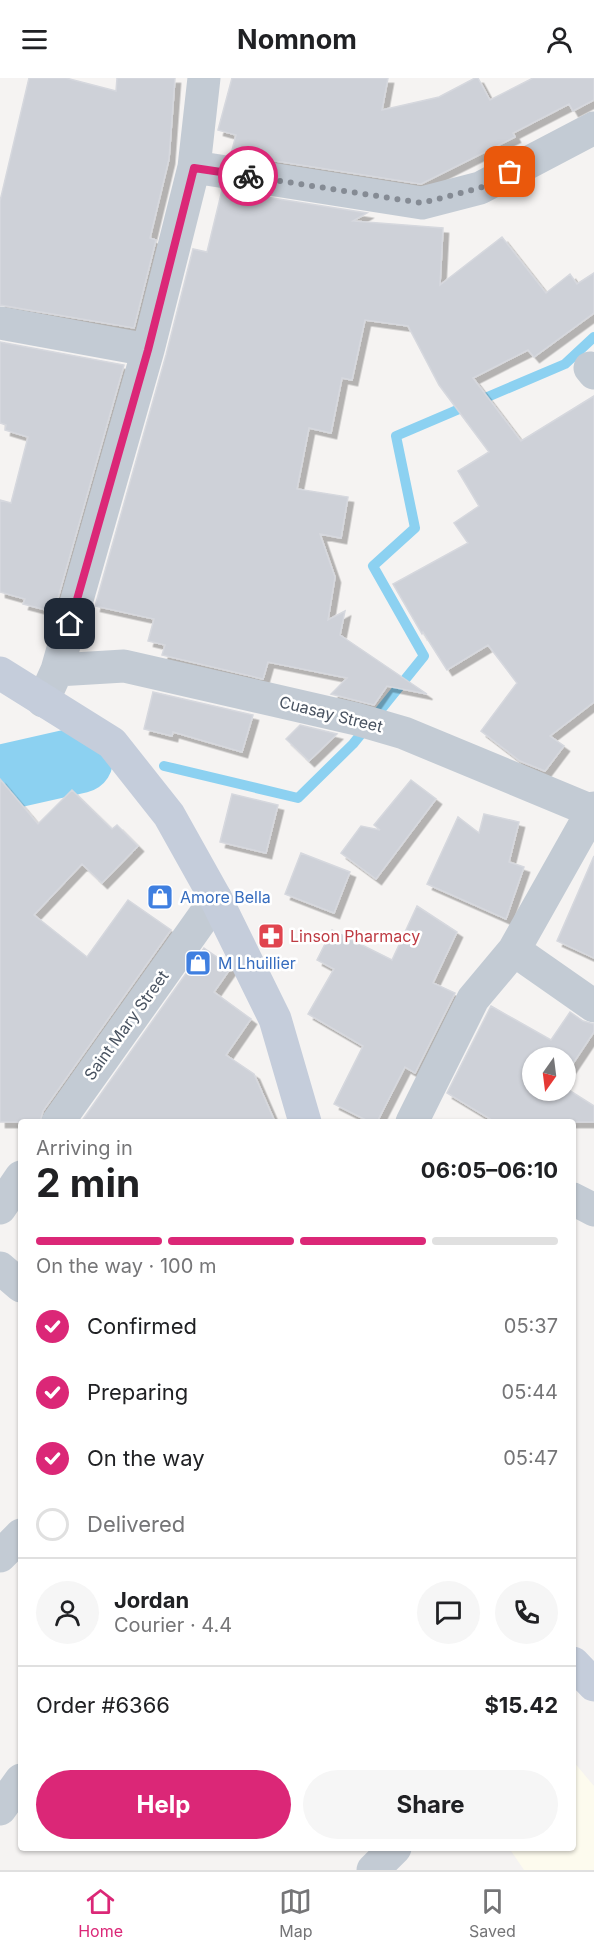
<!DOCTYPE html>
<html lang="en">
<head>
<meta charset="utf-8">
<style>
  :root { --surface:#fff; --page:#f6f6f6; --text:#202124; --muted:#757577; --line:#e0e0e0; --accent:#db2777 }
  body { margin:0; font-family:Inter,sans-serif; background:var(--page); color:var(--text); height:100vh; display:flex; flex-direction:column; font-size:22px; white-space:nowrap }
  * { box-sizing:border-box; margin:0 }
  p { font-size:20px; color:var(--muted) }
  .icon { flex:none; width:33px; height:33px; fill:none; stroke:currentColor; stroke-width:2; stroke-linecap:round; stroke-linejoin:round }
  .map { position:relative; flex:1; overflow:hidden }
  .panel { position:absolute; left:18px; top:1041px; width:558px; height:732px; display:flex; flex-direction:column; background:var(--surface); border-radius:6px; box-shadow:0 2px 4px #0004 }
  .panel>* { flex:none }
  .needle { width:39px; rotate:194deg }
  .tools { position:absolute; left:522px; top:969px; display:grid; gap:12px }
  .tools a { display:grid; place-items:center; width:54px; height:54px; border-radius:50%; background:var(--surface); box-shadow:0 2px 4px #0004; font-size:30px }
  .pin { position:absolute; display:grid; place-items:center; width:51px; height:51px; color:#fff; margin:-26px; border-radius:12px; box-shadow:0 3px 9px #0006 }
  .courier { position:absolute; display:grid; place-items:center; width:60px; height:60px; margin:-30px; border:4px solid #db2777; border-radius:50%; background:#fff; color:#222; box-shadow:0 2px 8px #0007 }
  .headline em { font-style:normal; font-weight:700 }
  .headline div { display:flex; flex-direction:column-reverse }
  .headline { display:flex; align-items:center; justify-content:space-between; height:102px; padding:0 18px }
  h1 { font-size:39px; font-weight:700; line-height:45px }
  .bar { display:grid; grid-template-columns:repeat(4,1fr); gap:9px 6px; align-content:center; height:72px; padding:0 18px }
  .bar i { height:8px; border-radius:4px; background:var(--line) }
  .bar .current { background:var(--accent) }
  .bar p { grid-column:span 4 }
  .line { display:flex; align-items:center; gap:15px; padding:0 18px; border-top:2px solid var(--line) }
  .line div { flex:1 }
  .round { display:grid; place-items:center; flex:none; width:63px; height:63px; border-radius:32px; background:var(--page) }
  ol { padding:0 18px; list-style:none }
  li { display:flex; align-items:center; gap:18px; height:66px }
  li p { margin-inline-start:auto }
  li .icon { padding:6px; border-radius:50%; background:var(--accent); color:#fff; stroke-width:4 }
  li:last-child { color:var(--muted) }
  li i { width:33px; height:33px; border:3px solid var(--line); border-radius:50% }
  .action { display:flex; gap:12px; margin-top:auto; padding:12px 18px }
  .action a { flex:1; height:69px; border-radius:36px; background:var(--accent); color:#fff; font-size:24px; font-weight:700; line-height:69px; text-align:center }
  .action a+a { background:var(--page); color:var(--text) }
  header { display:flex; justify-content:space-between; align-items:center; height:78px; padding:0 18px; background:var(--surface); font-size:27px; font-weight:700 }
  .tab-bar { display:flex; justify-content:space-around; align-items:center; height:84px; border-top:2px solid var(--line); background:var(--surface); font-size:16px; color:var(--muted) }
  .tab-bar a { display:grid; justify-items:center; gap:3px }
  .tab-bar .current { color:var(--accent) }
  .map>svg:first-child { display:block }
  .commercial { fill:#fdfbee }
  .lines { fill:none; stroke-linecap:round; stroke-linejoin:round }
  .stream { stroke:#8cd1f1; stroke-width:10 }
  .river { stroke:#8cd1f1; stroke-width:66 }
  .building { fill:#ced1d8; stroke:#d6d8de; stroke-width:1.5; filter:url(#shadow) }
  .street { stroke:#c3cbd4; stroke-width:33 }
  .secondary { stroke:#c5cddb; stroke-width:33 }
  .done { stroke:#858b94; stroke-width:6; stroke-dasharray:0 10.8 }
  .route { stroke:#db2777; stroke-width:8 }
  .labels { text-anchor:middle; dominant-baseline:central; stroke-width:5; stroke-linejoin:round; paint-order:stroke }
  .street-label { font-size:16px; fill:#495361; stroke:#fff }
  .shop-label { font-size:16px; fill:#366cbe; stroke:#fff; text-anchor:start }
  .health-label { font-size:16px; fill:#be3a42; stroke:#fff; text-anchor:start }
</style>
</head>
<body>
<header><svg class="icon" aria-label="menu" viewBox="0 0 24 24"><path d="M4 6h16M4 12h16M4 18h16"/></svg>Nomnom<svg class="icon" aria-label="person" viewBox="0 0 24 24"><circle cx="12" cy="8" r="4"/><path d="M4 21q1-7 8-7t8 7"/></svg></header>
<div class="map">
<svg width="594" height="1792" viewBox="0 0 594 1792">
  <defs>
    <filter id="shadow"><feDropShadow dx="5.5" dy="5.5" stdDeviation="0" flood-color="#0004"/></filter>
  </defs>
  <rect width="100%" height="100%" fill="#f5f3f2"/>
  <!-- commercial -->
  <path class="commercial" d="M573 1683 594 1708V1792H524L509 1770H573Z"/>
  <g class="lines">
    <!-- stream -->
    <path class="stream" d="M164 688 298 720 353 666 424 578 373 488 415 450 396 358 565 286 594 259"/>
    <!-- river -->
    <path class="river" d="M0 700 80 682"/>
  </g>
  <!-- building -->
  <path class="building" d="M29 0H66L116 13 117 0H175L169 81 150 160 156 162 134 250 0 227V123Z
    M232 0H388L382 32 439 19 475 0H478L490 22 533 0H594V22L573 33 569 26 513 55 515 59 421 106 231 76 236 57 218 52Z
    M222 112 367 135 353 143 443 150 440 207 502 159 546 215 570 196 577 206 594 195V235L534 279 528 272 473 300 521 363 594 318V624L550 658 564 668 545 693 520 683 481 653 517 605 488 567 447 592 423 554 422 556 393 506 468 465 454 445 479 428 458 393 489 374 439 307 408 248 365 242 352 302 342 300 331 355 309 350 297 411 348 419 341 460 320 456 335 499 328 542 345 533 340 557 427 616 387 608 374 627 331 616 347 600 268 584 263 601 162 577 165 567 148 563 154 541 95 528 166 277 193 171 207 174Z
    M0 264 124 287 54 534 23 526 25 521 0 514V422L11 425 28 359 5 352 6 347 0 345Z
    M153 614 253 637 242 674 173 654 172 658 144 651Z
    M300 647 337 656 309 683 286 661Z
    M0 701 38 746 72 712 112 751 117 747 138 768 102 805 82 786 34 837 87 879 128 822 171 852 43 1033 40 1044H0Z
    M411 702 436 721 376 801 341 775 361 748 380 752 374 747Z
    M232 716 278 727 266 775 220 764Z
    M484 736 519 744 509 784 524 789 506 841 427 806 458 739 479 755Z
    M301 775 350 794 334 835 285 816Z
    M594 778V880L557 863Z
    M417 828 457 854 433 905 455 915 415 995 405 989 377 1044H370L334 1026 363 968 308 936 334 891 317 882 332 852 392 882Z
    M204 870 227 886 230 891 214 914 251 941 226 977 254 996 275 1044H81Z
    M491 928 551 962 570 934 583 943 594 946V954L566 996V980H532V1012H566V1010L594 1028V1044H495L447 1015Z"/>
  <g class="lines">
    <!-- street -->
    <path class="street" d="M194 89 422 125 480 110 594 50
      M0 245 148 272
      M590 290 594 295
      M57 592 124 588 356 641 404 655 592 733
      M43 623 57 592 148 272 194 89 204 0
      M514 872 594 928
      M58 1044 216 821
      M412 1044 473 921 514 872 594 730
      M573 1121 594 1132
      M0 1130 21 1099
      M0 1190 21 1208
      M0 1478 21 1457
      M0 1731 21 1702
      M373 1792 395 1770"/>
    <!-- secondary -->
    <path class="secondary" d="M0 595 112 665 169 737 216 821 275 941 305 1044
      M573 1585 594 1607"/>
  </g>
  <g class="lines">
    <!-- done -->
    <path class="done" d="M248 98 422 125 480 110 510 94"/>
    <!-- route -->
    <path class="route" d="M70 546 148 272 194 90 248 98"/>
  </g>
  <!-- icons -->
  <defs>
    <symbol id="shop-square" viewBox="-11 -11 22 22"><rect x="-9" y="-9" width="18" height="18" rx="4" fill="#3f7fe0" stroke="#fff"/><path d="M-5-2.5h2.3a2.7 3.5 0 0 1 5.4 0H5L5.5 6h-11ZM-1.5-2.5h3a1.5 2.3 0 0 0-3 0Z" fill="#fff"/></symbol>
    <symbol id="pharmacy-square" viewBox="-11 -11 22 22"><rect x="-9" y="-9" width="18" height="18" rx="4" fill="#e0444e" stroke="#fff"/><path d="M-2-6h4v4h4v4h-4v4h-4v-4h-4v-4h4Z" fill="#fff"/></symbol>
  </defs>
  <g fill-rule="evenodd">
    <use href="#shop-square" x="145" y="804" width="30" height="30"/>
    <use href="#pharmacy-square" x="256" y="843" width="30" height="30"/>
    <use href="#shop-square" x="183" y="870" width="30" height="30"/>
  </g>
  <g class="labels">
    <!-- street labels -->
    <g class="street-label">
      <text transform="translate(331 636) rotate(14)">Cuasay Street</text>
      <text transform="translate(126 947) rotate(-54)">Saint Mary Street</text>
    </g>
    <!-- shop labels -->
    <g class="shop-label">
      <text x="180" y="819">Amore Bella</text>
      <text x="218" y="885">M Lhuillier</text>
    </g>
    <!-- health labels -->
    <g class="health-label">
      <text x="290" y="858">Linson Pharmacy</text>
    </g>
  </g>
</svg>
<div class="tools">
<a><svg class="needle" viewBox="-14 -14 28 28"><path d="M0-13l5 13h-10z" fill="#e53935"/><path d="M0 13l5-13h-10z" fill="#757577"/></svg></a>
</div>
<div class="pin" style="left:510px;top:94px;background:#ea580c"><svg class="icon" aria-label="bag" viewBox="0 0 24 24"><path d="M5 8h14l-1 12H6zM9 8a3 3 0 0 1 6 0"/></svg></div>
<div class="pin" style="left:70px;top:546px;background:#1f2937"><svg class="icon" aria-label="home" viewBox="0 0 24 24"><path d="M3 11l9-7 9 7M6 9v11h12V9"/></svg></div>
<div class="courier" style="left:248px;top:98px"><svg class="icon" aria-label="bike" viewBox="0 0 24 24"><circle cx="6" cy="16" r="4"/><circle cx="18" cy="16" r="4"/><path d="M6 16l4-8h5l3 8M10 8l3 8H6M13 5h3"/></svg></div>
<section class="panel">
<div class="headline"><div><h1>2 min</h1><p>Arriving in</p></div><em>06:05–06:10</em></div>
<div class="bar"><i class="current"></i><i class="current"></i><i class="current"></i><i></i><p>On the way · 100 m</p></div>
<ol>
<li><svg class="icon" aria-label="check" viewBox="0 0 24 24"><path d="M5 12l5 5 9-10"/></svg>Confirmed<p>05:37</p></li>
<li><svg class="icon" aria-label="check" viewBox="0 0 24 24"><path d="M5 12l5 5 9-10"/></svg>Preparing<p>05:44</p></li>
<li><svg class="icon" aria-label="check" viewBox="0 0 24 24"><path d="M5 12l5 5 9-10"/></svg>On the way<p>05:47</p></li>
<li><i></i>Delivered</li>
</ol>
<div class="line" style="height:108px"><a class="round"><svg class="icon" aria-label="person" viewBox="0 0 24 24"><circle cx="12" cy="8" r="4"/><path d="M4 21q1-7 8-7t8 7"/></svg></a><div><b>Jordan</b><p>Courier · 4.4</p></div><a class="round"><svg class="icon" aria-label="chat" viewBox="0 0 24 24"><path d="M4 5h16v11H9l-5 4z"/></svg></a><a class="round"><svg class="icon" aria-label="phone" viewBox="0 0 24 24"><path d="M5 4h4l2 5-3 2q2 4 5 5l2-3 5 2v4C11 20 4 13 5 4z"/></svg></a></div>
<div class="line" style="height:78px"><div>Order #6366</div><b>$15.42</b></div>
<div class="action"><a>Help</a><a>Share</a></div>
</section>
</div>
<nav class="tab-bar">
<a class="current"><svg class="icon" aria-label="home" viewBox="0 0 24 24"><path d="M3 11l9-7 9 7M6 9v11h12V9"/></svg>Home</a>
<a><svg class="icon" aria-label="map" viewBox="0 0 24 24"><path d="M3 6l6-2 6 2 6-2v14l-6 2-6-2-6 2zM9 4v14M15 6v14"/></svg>Map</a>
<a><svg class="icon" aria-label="saved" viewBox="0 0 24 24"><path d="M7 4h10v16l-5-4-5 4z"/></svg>Saved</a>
</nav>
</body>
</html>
